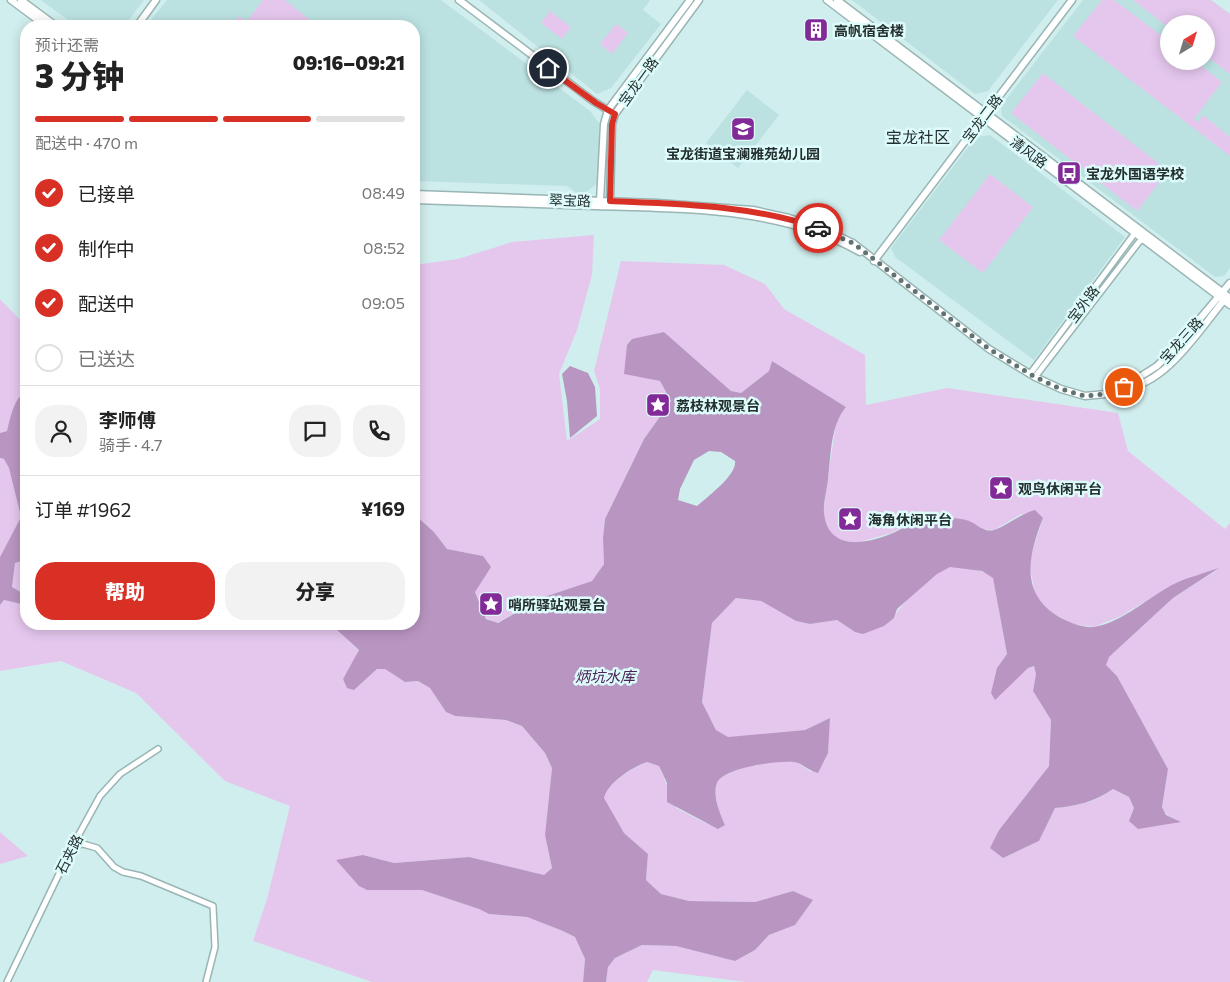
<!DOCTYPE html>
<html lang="zh">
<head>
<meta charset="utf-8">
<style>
  :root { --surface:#fff; --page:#f2f2f2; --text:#222; --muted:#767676; --line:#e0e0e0; --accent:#d93025 }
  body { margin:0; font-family:Commissioner,"Noto Sans SC",sans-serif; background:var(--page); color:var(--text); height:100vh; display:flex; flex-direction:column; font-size:19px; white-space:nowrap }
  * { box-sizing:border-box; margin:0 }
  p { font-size:16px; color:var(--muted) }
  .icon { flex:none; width:28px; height:28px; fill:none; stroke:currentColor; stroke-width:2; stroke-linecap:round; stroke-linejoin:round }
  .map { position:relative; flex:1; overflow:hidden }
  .sheet { position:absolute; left:20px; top:20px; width:400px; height:610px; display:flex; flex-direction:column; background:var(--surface); border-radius:20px; box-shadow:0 2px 12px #0003 }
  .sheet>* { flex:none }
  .needle { width:32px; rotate:38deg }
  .buttons { position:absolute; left:1160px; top:15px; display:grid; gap:10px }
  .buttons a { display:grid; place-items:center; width:55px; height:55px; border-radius:50%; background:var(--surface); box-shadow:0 2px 12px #0003; font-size:25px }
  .pin { position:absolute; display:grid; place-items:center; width:42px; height:42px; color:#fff; margin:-21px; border:2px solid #fff; border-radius:50%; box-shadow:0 1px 5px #0007 }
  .courier { position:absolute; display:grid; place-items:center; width:50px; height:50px; margin:-25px; border:4px solid #d93025; border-radius:50%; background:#fff; color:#222; box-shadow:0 1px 6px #0007 }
  .headline em { font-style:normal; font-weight:800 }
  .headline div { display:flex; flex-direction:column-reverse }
  .headline { display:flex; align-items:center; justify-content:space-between; height:85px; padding:0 15px }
  h1 { font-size:32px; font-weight:800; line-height:38px }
  .bar { display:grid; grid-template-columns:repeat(4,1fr); gap:8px 5px; align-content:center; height:60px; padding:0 15px }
  .bar i { height:6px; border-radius:4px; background:var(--line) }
  .bar .selected { background:var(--accent) }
  .bar p { grid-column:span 4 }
  .line { display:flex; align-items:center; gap:12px; padding:0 15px; border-top:1px solid var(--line) }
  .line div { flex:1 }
  .round { display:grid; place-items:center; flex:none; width:52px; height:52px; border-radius:20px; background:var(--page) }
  ol { padding:0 15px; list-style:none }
  li { display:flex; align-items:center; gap:15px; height:55px }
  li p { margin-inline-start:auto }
  li .icon { padding:5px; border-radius:50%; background:var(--accent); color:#fff; stroke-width:4 }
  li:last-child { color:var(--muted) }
  li i { width:28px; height:28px; border:2px solid var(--line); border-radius:50% }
  .button { display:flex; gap:10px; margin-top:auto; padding:10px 15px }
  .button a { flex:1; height:58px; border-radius:20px; background:var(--accent); color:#fff; font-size:20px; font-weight:800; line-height:58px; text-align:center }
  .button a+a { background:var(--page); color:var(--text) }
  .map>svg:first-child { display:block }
  .built { fill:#bbe2e1; fill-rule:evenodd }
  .green { fill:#e5c7ed }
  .water { fill:#b996c2; fill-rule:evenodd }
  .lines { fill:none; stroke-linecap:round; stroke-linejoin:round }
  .minor-casing { stroke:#99b5b4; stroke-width:8 }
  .tertiary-casing { stroke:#99b5b4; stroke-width:9 }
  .minor { stroke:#fff; stroke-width:5 }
  .tertiary { stroke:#fff; stroke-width:6 }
  .done { stroke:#607272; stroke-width:5; stroke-dasharray:0 9 }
  .route { stroke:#d93025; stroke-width:6 }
  .labels { text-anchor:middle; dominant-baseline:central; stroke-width:5; stroke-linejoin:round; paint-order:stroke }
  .poi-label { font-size:14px; font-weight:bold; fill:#242f2f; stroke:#ddfbfa; text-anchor:start }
  .street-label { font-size:14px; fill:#242f2f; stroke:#ddfbfa }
  .water-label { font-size:15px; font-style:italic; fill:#4d2258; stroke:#ddfbfa }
  .quarter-label { font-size:16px; fill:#242f2f; stroke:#ddfbfa }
</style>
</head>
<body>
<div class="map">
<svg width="1230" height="982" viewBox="0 0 1230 982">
  <rect width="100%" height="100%" fill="#d0eeed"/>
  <!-- built -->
  <path class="built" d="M41 0H144L124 26H76Z
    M167 0H441L590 111 599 123 598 183 581 196 567 186 414 181V26H146Z
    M479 0H650L643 10 661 24 611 88 597 94Z
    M852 0H1058L988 91 975 94Z
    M1083 0H1211L1230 14V268L1224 276 1215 277 1002 116 1001 106ZM1169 24H1206V61H1169Z
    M747 90 779 115 738 168 706 143Z
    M990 135 1125 237 1034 360 895 257 891 248 976 137Z"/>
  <!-- green -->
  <path class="green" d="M263 0H285L315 24 314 26H231L239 16 247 21Z
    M1102 0H1114L1169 41V61H1195L1222 82 1194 119 1198 122 1203 115 1230 137V156L1073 36Z
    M1133 0H1211L1230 14V74L1206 56V24H1169V28Z
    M550 11 571 27 562 39 541 23Z
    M616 24 628 33 612 54 600 44Z
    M1043 73 1168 171 1137 211 1011 113Z
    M990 174 1033 207 983 273 939 240Z
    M594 235 592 275 577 330 559 374 567 441 600 419V389L594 371 621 261 724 265 765 284 784 309 865 355 866 405 947 388 1118 413 1128 451 1225 529 1230 523V982H746L653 970 647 982H606L608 967 615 958 642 945 676 946 735 961 755 950 769 935 795 925 812 900 793 891 755 902 689 901 661 894 646 880 648 854 624 833 603 798C608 782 633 768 647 762L659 766 676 808 705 823 725 825C720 813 712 796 717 783 723 768 779 759 794 762 800 763 806 769 811 772L828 738 830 718 805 730 759 735 728 737 716 730 702 702 712 623 736 598 761 601 796 621 810 624 837 620 855 632 894 618C898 606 938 567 952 567 966 566 981 570 993 577L1007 654 997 668H1028L1034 666 1036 674 1033 691 1051 720 1049 766 999 830 991 848 1003 858 1039 841 1055 808C1077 806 1094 803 1113 789L1129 797 1134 808 1180 822 1166 814 1162 807 1168 769 1117 676 1105 665 1109 657 1173 598 1217 570 1176 583 1121 616 1094 627 1073 624 1049 611 1036 599 1029 562 1043 518 1021 514 994 530 981 529 966 520 914 522 891 533 856 543 837 539 828 531 823 513 835 429 839 415 846 407 772 361 769 371 741 393 731 391 664 332 632 374 660 381 671 401 644 439 605 519 603 538 604 564 592 581 541 598 497 623 486 618 475 592 482 556 447 549 434 532 414 514V265L458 259 512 242Z
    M0 299 26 326V392C14 397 10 419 7 431L0 433Z
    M0 458 4 459 9 467 21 517 0 557Z
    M26 557V595L12 587 15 563 26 560Z
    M4 600 26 605V624H280L279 629 314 625 337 629 359 651 343 679 354 690 377 669H385L405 682 418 681 430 688 446 712 455 716 506 720 522 726 545 753 552 768 545 835 552 868 544 875 469 857 394 863 363 855 367 890H422L479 909 489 914 527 917 563 931 575 937 585 959 583 982H372L253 941 267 899 290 806 225 781 136 693 61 661 0 671V605Z
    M0 832 28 856 0 864Z"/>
  <!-- water -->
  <path class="water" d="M664 332 731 391 741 393 769 371 772 361 846 407C830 426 831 456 828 479 827 490 823 503 824 513 828 552 867 544 893 533 902 529 910 523 921 521 933 520 953 516 966 520 976 522 982 533 994 530 1007 526 1020 514 1035 510L1043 518C1028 556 1019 595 1061 618 1071 623 1083 628 1094 627 1124 622 1149 596 1176 583 1189 577 1205 573 1219 568L1173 598 1109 657 1106 665 1117 676 1168 769 1162 807 1166 815 1181 822 1138 829 1129 821 1134 808 1129 797 1113 789C1094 802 1077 806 1055 808L1039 841 1003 858 990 848 999 830 1049 766 1051 720 1033 691 1036 674 1034 666 1028 668 995 700 991 693 997 668 1007 654 993 578 982 571 950 567 937 574 897 609 894 618 884 626 863 634 855 632 837 620 810 624 796 621 761 601 736 598 712 623 702 702 716 730 728 737 805 730 830 718 828 753 818 773C809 771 802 763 794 762 778 760 723 768 717 783 712 796 720 813 725 825L718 829 667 802V783L659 766 647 762C633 767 608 782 604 798L624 833 648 854 646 880 661 894 689 901 755 902 793 891 813 900 795 925 769 935 755 950 735 961 676 946 642 945 615 958 608 967 606 982H583L585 959 575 937 563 931 527 917 489 914 479 909 422 890H367L359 886 336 860 363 855 394 863 469 857 544 875 552 868 545 835 552 768 545 753 522 726 506 720 455 716 446 712 430 688 418 681 405 682 385 669H377L354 690 347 688 343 679 359 650 336 629 314 625 279 629 280 624H414V514L434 532 447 549 483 556 491 567 475 592 486 619 498 623 541 598 592 581 604 564 603 538 605 519 644 439 671 401 660 381 624 374 627 345 632 339ZM709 451 721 452 735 461C737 475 708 496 697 506L678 500 680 489 694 460Z
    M570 366 588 373 595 387 597 416 570 438 567 401 562 374Z
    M26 392V560L15 563 12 587 26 595V605L4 600 0 605V557L21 517 9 468 4 459 0 458V433L7 431C10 419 14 397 26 392Z"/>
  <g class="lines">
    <defs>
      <path id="minor" d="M1030 374 1135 233
        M1035 377 1139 242 1143 239
        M72 847 83 844 97 848 114 867 123 872 141 876 213 906 215 947 206 982
        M7 982 72 847 100 796 120 774 158 749"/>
      <path id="tertiary" d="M11 0 46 26
        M21 0 56 26
        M459 0 593 101 611 112
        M690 0 608 110 604 124 600 201 605 206 610 201 612 124 615 114 699 0
        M827 0 1230 305
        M837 0 1230 298
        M137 26 156 0
        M414 194 657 203 753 210 789 218 825 230 853 243 989 349 1035 377 1061 389 1085 396 1106 394 1124 387 1157 366 1176 347 1230 283
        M414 200C475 202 535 204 596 206 684 209 782 207 860 252
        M874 261 1072 0
        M1124 387C1164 388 1202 326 1225 299"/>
    </defs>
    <!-- minor casing -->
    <use href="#minor" class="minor-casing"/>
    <!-- tertiary casing -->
    <use href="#tertiary" class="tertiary-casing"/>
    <!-- minor -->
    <use href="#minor" class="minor"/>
    <!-- tertiary -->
    <use href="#tertiary" class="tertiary"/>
  </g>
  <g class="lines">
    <!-- done -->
    <path class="done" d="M818 228 853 243 989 349 1035 377 1061 389 1085 396 1106 394 1124 387"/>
    <!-- route -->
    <path class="route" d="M548 68 596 103 615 114 612 124 610 201C680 204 751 205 818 228"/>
  </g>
  <!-- icons -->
  <defs>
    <symbol id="building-square" viewBox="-11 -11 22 22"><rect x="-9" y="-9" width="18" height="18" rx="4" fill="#822a97" stroke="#ddfbfa"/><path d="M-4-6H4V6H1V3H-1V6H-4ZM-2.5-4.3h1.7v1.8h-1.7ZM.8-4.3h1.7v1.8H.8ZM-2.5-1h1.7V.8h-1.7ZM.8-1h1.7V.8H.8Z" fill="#fff"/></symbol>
    <symbol id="school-square" viewBox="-11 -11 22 22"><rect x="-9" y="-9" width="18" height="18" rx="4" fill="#822a97" stroke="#ddfbfa"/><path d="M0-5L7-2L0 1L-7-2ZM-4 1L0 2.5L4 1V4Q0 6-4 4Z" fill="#fff"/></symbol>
    <symbol id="bus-square" viewBox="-11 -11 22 22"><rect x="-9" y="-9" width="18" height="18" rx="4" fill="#822a97" stroke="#ddfbfa"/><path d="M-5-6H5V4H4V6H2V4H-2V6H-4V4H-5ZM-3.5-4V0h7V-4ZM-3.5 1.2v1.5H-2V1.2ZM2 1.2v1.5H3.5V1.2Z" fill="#fff"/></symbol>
    <symbol id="sight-square" viewBox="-11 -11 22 22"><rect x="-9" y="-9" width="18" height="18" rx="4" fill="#822a97" stroke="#ddfbfa"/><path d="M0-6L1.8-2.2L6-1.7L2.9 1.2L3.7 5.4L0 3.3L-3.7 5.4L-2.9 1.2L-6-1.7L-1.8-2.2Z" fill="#fff"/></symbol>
  </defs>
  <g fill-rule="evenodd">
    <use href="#building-square" x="802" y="16" width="28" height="28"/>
    <use href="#school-square" x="729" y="115" width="28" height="28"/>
    <use href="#bus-square" x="1055" y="159" width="28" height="28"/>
    <use href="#sight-square" x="644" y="391" width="28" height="28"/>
    <use href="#sight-square" x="987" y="474" width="28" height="28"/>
    <use href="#sight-square" x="836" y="505" width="28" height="28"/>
    <use href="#sight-square" x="477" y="590" width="28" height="28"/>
  </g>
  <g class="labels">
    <!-- poi labels -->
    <g class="poi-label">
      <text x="834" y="30">高帆宿舍楼</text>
      <text x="743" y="153" text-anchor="middle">宝龙街道宝澜雅苑幼儿园</text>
      <text x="1086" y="173">宝龙外国语学校</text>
      <text x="676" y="405">荔枝林观景台</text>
      <text x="1018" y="488">观鸟休闲平台</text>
      <text x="868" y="519">海角休闲平台</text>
      <text x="508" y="604">哨所驿站观景台</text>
    </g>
    <!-- street labels -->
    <g class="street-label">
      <text transform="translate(638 81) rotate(-54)">宝龙一路</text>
      <text transform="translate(982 118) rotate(-53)">宝龙二路</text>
      <text transform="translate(1029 152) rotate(37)">清风路</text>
      <text transform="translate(570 200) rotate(2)">翠宝路</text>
      <text transform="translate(1083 304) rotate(-53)">宝外路</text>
      <text transform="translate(1181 340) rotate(-48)">宝龙三路</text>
      <text transform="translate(69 854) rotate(-63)">石夹路</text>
    </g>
    <!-- water labels -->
    <g class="water-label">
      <text x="605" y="676">炳坑水库</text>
    </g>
    <!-- quarter labels -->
    <g class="quarter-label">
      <text x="918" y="136">宝龙社区</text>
    </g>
  </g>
</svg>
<div class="buttons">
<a><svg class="needle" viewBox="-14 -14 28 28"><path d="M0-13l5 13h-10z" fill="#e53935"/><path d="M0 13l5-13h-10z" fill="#767676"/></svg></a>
</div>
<div class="pin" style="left:1124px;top:387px;background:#ea580c"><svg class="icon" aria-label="bag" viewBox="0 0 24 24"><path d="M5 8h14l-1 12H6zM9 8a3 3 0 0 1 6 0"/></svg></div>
<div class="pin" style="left:548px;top:68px;background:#1f2937"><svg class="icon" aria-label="home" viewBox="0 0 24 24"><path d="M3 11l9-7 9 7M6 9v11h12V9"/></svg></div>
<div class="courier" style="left:818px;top:228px"><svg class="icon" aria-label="car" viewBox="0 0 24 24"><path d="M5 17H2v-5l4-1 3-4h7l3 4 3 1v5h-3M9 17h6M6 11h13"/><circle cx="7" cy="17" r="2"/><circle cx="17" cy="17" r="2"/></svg></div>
<section class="sheet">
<div class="headline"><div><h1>3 分钟</h1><p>预计还需</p></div><em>09:16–09:21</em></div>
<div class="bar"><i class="selected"></i><i class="selected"></i><i class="selected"></i><i></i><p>配送中 · 470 m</p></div>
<ol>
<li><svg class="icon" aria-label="check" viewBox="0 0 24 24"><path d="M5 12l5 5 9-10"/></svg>已接单<p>08:49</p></li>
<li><svg class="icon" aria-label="check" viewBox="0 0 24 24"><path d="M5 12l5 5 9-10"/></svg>制作中<p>08:52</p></li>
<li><svg class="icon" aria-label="check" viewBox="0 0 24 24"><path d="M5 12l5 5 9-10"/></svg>配送中<p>09:05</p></li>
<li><i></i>已送达</li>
</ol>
<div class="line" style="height:90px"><a class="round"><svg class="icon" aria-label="person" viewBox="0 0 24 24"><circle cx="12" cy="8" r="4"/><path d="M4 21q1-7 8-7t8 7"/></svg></a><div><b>李师傅</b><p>骑手 · 4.7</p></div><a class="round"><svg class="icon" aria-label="chat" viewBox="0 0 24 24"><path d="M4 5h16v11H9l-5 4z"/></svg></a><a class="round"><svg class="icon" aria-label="phone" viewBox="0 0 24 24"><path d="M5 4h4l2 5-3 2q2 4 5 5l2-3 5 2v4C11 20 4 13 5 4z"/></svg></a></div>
<div class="line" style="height:65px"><div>订单 #1962</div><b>¥169</b></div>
<div class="button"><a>帮助</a><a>分享</a></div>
</section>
</div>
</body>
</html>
